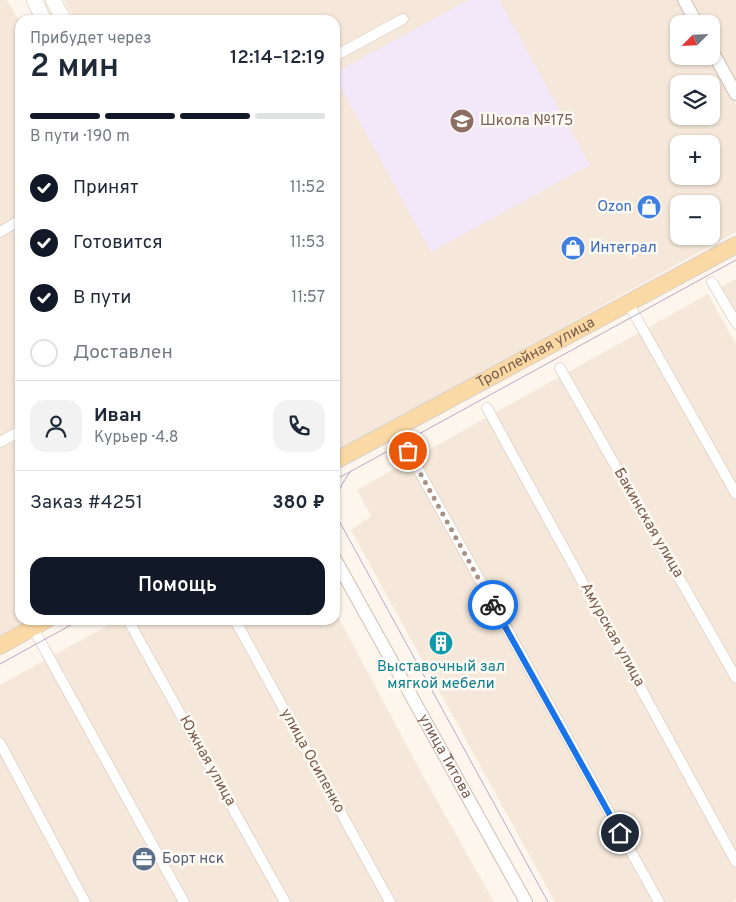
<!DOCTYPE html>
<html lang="ru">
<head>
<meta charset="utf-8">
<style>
  :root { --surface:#fff; --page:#f2f2f3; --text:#1f2937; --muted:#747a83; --line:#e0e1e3; --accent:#111827 }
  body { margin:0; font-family:Overpass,sans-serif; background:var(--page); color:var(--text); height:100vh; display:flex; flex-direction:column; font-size:19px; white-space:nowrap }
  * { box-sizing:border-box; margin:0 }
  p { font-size:16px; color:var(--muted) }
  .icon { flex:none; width:28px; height:28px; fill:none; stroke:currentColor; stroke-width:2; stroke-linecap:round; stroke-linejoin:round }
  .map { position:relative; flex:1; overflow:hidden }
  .drawer { position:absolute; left:15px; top:15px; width:325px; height:610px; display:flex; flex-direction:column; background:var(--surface); border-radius:15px; box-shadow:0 1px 4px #0004 }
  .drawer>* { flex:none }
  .needle { width:32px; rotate:246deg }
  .fabs { position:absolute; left:670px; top:15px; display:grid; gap:10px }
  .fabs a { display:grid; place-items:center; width:50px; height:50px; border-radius:10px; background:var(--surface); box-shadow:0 1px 4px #0004; font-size:25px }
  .pin { position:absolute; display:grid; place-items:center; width:42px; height:42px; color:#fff; margin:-21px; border:2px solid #fff; border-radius:50%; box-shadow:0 1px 5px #0007 }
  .courier { position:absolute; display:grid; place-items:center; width:50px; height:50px; margin:-25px; border:4px solid #1a73e8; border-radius:50%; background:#fff; color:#222; box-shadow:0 1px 6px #0007 }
  .overview em { font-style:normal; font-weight:600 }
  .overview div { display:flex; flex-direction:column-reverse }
  .overview { display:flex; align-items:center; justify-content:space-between; height:85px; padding:0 15px }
  h1 { font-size:32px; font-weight:600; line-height:38px }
  .bar { display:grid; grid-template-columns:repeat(4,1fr); gap:8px 5px; align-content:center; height:60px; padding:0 15px }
  .bar i { height:6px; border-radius:4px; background:var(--line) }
  .bar .active { background:var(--accent) }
  .bar p { grid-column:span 4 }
  .line { display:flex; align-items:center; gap:12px; padding:0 15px; border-top:1px solid var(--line) }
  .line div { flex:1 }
  .round { display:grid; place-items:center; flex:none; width:52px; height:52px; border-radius:15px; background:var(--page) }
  ol { padding:0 15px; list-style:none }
  li { display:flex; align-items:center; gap:15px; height:55px }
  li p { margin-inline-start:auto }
  li .icon { padding:5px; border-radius:50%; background:var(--accent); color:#fff; stroke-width:4 }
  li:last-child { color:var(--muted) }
  li i { width:28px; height:28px; border:2px solid var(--line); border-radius:50% }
  .action { display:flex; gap:10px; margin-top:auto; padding:10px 15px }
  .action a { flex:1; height:58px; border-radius:15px; background:var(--accent); color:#fff; font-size:20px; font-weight:600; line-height:58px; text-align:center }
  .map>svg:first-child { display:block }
  .residential { fill:#f5e8da; fill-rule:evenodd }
  .education { fill:#f3e8fa }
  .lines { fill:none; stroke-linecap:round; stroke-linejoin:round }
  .minor-casing { stroke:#d1beb0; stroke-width:11 }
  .tertiary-casing { stroke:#d1beb0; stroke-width:14 }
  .secondary-casing { stroke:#d6c0b0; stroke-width:16 }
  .primary-casing { stroke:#dad1cd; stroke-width:18 }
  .minor { stroke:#fff; stroke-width:10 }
  .tertiary { stroke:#fff; stroke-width:12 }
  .secondary { stroke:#fff; stroke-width:15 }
  .primary { stroke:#fbd9a5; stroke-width:16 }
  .tram { stroke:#b9a8c9; stroke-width:1 }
  .done { stroke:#a89285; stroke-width:5; stroke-dasharray:0 9 }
  .route { stroke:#1a73e8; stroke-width:6 }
  .labels { text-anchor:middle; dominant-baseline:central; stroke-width:5; stroke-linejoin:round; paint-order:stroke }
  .education-label { font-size:15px; fill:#785e54; stroke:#fffaf3; text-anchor:start }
  .shop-label { font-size:15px; fill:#366cbe; stroke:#fffaf3; text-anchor:end }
  .street-label { font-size:15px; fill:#7a5c4d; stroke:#fffaf3 }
  .culture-label { font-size:15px; fill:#0d838f; stroke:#fffaf3 }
  .service-label { font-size:15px; fill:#4e5e75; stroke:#fffaf3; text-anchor:start }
</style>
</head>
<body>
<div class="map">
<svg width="736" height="902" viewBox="0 0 736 902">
  <rect width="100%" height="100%" fill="#fdf6ec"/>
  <!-- residential -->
  <path class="residential" d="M0 0H7L20 23V620H30L0 637Z
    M64 0H678L691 24H679V56H709L736 105V232L335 453V20H75ZM679 84H711V116H679ZM679 144H711V176H679ZM679 204H711V236H679Z
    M686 0H736V90L711 45V24H699Z
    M736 279V330L714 291Z
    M708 294 736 344V900L732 902H555L351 530 371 516 357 490Z
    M335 611 423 776 494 902H0V685L118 620H335Z"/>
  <!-- education -->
  <path class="education" d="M468 0H499L590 165 431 252 335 77V73Z"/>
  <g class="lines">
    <defs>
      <path id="minor" d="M335 56 403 19
        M0 232 20 220
        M712 282 736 323
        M628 303 736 494
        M560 368 736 678
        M487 408 736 862
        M0 442 20 431
        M408 451 659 902
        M128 620 285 902
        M235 620 390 902
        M33 628 184 902
        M0 743 85 902"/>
      <g id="tertiary">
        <path d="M684 0 697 24"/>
        <path d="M711 49 736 94"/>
        <path id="s1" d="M335 559 526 902"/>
      </g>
      <path id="secondary" d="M34 0 44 20
        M53 0 64 20"/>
      <g id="primary">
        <path id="s2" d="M335 461 736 245"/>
        <path d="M0 646 46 620"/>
      </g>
    </defs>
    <!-- minor casing -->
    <use href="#minor" class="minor-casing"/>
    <!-- tertiary casing -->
    <use href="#tertiary" class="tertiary-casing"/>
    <!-- secondary casing -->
    <use href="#secondary" class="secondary-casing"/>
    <!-- primary casing -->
    <use href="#primary" class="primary-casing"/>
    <!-- minor -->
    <use href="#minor" class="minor"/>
    <!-- tertiary -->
    <use href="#tertiary" class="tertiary"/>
    <!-- secondary -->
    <use href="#secondary" class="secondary"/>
    <!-- primary -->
    <use href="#primary" class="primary"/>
    <!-- tram -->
    <path class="tram" d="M351 471C339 487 334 497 337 517L548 902
      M335 480 736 260
      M0 664 80 620"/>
  </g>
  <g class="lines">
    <!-- done -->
    <path class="done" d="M408 451 493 605"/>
    <!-- route -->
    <path class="route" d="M493 605 620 833"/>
  </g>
  <!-- icons -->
  <defs>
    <symbol id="school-disc" viewBox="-11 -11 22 22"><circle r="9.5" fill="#8d6e63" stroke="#fffaf3"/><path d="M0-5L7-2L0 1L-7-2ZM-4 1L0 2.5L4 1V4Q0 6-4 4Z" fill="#fff"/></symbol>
    <symbol id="shop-disc" viewBox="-11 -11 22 22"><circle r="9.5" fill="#3f7fe0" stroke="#fffaf3"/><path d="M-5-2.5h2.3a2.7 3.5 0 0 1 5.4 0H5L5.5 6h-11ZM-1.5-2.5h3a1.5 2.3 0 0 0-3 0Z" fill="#fff"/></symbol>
    <symbol id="building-disc" viewBox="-11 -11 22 22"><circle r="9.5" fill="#0f9aa8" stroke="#fffaf3"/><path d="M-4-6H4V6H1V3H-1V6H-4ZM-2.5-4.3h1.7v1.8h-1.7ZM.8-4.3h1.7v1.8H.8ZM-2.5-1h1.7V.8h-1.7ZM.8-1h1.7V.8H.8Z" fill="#fff"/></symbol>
    <symbol id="office-disc" viewBox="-11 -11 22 22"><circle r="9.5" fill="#5c6f8a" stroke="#fffaf3"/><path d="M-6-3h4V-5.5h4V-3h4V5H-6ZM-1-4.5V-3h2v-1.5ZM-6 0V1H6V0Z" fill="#fff"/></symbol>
  </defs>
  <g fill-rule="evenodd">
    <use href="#school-disc" x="448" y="107" width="28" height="28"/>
    <use href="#shop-disc" x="635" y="193" width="28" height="28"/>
    <use href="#shop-disc" x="559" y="234" width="28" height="28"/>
    <use href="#building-disc" x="427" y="629" width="28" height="28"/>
    <use href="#office-disc" x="130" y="845" width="28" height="28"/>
  </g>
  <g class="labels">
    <!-- education labels -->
    <g class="education-label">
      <text x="480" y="121">Школа №175</text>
    </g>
    <!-- shop labels -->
    <g class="shop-label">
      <text x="632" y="207">Ozon</text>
      <text x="590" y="248" text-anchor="start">Интеграл</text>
    </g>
    <!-- street labels -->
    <g class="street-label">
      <text stroke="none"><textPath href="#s2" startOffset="228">Троллейная улица</textPath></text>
      <text transform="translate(648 523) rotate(60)">Бакинская улица</text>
      <text transform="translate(612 635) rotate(61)">Амурская улица</text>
      <text stroke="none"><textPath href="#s1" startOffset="226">улица Титова</textPath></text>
      <text transform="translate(207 761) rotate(61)">Южная улица</text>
      <text transform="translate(312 761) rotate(61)">улица Осипенко</text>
    </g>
    <!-- culture labels -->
    <g class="culture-label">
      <text x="441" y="667">Выставочный зал<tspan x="441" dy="17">мягкой мебели</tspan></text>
    </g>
    <!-- service labels -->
    <g class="service-label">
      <text x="162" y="859">Борт нск</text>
    </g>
  </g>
</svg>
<div class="fabs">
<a><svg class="needle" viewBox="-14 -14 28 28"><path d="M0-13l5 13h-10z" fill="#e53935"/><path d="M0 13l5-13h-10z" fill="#747a83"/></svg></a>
<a><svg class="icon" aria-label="layers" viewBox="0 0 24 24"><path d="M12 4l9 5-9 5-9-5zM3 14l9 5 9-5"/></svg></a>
<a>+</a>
<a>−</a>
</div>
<div class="pin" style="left:408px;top:451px;background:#ea580c"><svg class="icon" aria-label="bag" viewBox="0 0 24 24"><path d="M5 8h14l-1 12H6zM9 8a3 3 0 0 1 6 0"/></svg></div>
<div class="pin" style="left:620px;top:833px;background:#1f2937"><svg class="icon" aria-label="home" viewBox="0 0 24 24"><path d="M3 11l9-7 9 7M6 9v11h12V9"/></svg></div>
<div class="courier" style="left:493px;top:605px"><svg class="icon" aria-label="bike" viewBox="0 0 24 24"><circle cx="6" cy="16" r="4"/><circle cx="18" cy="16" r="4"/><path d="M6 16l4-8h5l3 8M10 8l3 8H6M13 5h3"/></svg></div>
<section class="drawer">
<div class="overview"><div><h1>2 мин</h1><p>Прибудет через</p></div><em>12:14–12:19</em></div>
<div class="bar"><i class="active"></i><i class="active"></i><i class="active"></i><i></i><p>В пути · 190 m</p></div>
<ol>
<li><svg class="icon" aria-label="check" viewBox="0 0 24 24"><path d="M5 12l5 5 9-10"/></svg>Принят<p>11:52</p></li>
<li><svg class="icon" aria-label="check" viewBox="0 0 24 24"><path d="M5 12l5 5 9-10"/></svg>Готовится<p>11:53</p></li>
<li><svg class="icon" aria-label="check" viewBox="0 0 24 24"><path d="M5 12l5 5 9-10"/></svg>В пути<p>11:57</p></li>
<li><i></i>Доставлен</li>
</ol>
<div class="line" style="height:90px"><a class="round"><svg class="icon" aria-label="person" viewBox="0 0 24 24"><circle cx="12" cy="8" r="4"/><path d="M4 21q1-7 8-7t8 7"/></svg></a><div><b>Иван</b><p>Курьер · 4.8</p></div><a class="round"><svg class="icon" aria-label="phone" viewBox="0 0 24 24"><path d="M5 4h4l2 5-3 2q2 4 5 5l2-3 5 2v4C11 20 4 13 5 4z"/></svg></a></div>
<div class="line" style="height:65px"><div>Заказ #4251</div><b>380 ₽</b></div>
<div class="action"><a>Помощь</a></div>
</section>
</div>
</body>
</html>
